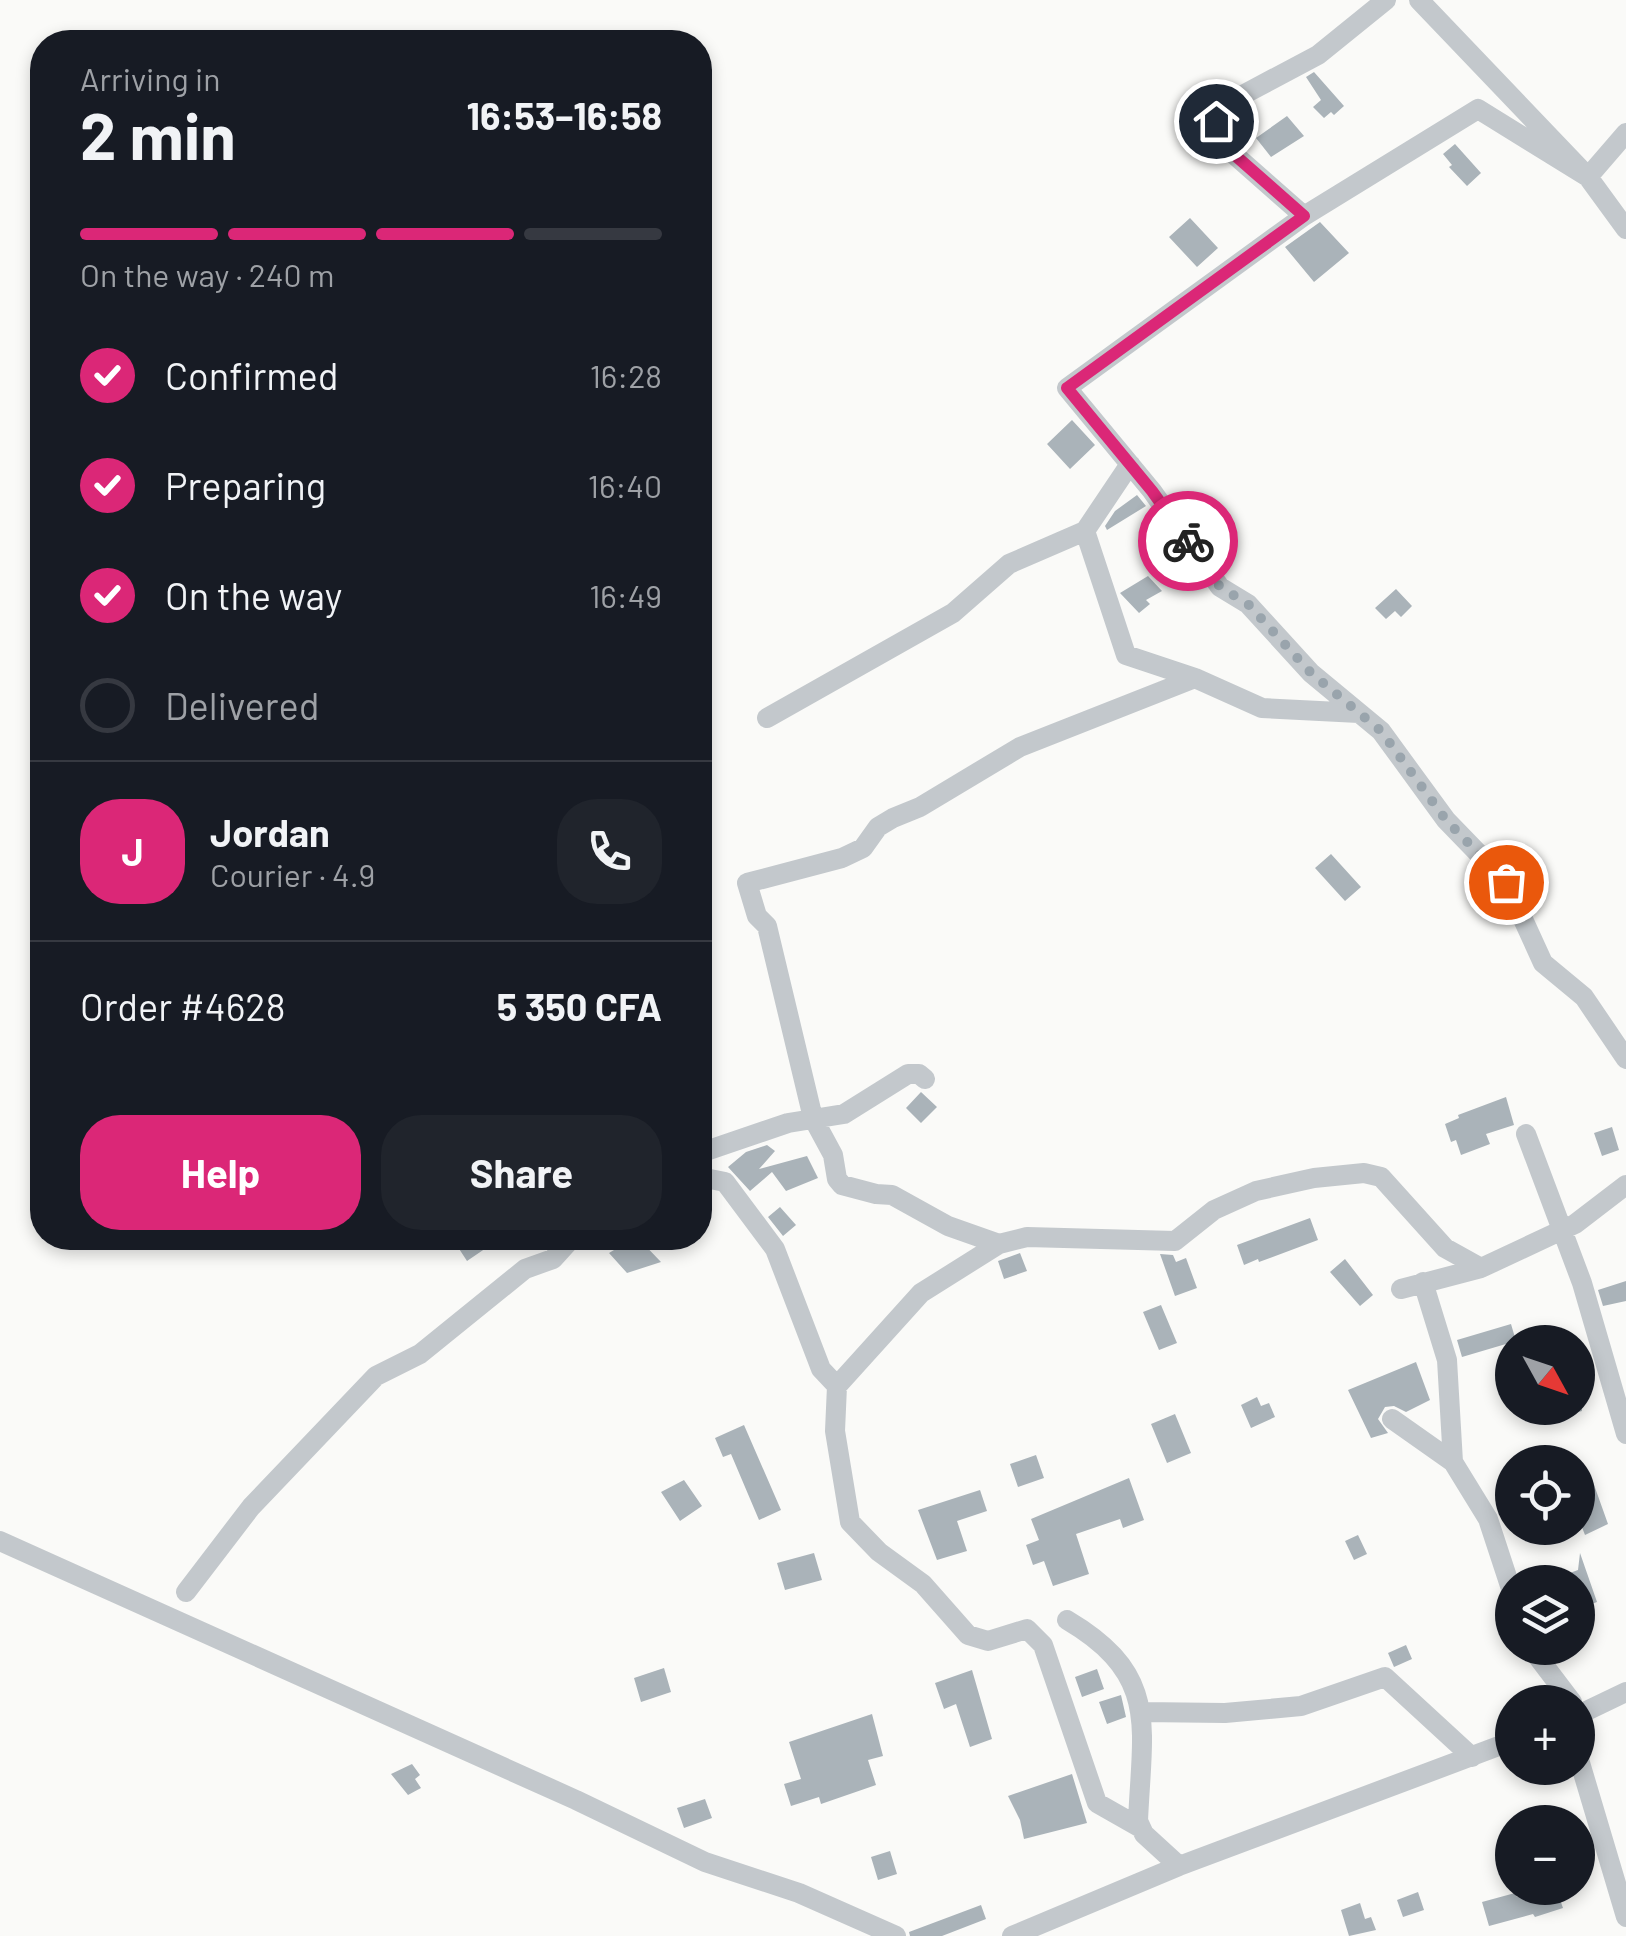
<!DOCTYPE html>
<html lang="en">
<head>
<meta charset="utf-8">
<style>
  :root { --surface:#171b24; --page:#20242c; --text:#f1f3f6; --muted:#9ea1a6; --line:#363941; --accent:#db2777 }
  body { margin:0; font-family:Barlow,sans-serif; background:var(--page); color:var(--text); height:100vh; display:flex; flex-direction:column; font-size:38px; white-space:nowrap }
  * { box-sizing:border-box; margin:0 }
  p { font-size:32px; color:var(--muted) }
  .icon { flex:none; width:55px; height:55px; fill:none; stroke:currentColor; stroke-width:2; stroke-linecap:round; stroke-linejoin:round }
  .map { position:relative; flex:1; overflow:hidden }
  .drawer { position:absolute; left:30px; top:30px; width:682px; height:1220px; display:flex; flex-direction:column; background:var(--surface); border-radius:40px; box-shadow:0 5px 15px #0003 }
  .drawer>* { flex:none }
  .needle { width:65px; rotate:130deg }
  .fabs { position:absolute; left:1495px; top:1325px; display:grid; gap:20px }
  .fabs a { display:grid; place-items:center; width:100px; height:100px; border-radius:50%; background:var(--surface); box-shadow:0 5px 15px #0003; font-size:50px }
  .pin { position:absolute; display:grid; place-items:center; width:85px; height:85px; color:#fff; margin:-42px; border:5px solid #fff; border-radius:50%; box-shadow:0 2px 10px #0007 }
  .courier { position:absolute; display:grid; place-items:center; width:100px; height:100px; margin:-50px; border:8px solid #db2777; border-radius:50%; background:#fff; color:#222; box-shadow:0 2px 12px #0007 }
  .summary em { font-style:normal; font-weight:700 }
  .summary div { display:flex; flex-direction:column-reverse }
  .summary { display:flex; align-items:center; justify-content:space-between; height:170px; padding:0 50px }
  h1 { font-size:65px; font-weight:700; line-height:75px }
  .bar { display:grid; grid-template-columns:repeat(4,1fr); gap:15px 10px; align-content:center; height:120px; padding:0 50px }
  .bar i { height:12px; border-radius:8px; background:var(--line) }
  .bar .active { background:var(--accent) }
  .bar p { grid-column:span 4 }
  .line { display:flex; align-items:center; gap:25px; padding:0 50px; border-top:2px solid var(--line) }
  .line div { flex:1 }
  .round { display:grid; place-items:center; flex:none; width:105px; height:105px; border-radius:40px; background:var(--page) }
  ol { padding:0 50px; list-style:none }
  li { display:flex; align-items:center; gap:30px; height:110px }
  li p { margin-inline-start:auto }
  li .icon { padding:10px; border-radius:50%; background:var(--accent); color:#fff; stroke-width:4 }
  li:last-child { color:var(--muted) }
  li i { width:55px; height:55px; border:5px solid var(--line); border-radius:50% }
  .button { display:flex; gap:20px; margin-top:auto; padding:20px 50px }
  .button a { flex:1; height:115px; border-radius:40px; background:var(--accent); color:#fff; font-size:40px; font-weight:700; line-height:115px; text-align:center }
  .button a+a { background:var(--page); color:var(--text) }
  .map>svg:first-child { display:block }
  .building { fill:#aab3b9 }
  .lines { fill:none; stroke-linecap:round; stroke-linejoin:round }
  .minor { stroke:#c3c8cc; stroke-width:20 }
  .done { stroke:#99a4ac; stroke-width:10; stroke-dasharray:0 18 }
  .route { stroke:#db2777; stroke-width:12 }
</style>
</head>
<body>
<div class="map">
<svg width="1626" height="1936" viewBox="0 0 1626 1936">
  <rect width="100%" height="100%" fill="#fafaf8"/>
  <!-- building -->
  <path class="building" d="M1314 72 1344 106 1334 115 1331 112 1324 118 1313 107 1321 100 1306 77Z
    M1287 116 1304 136 1271 157 1256 138Z
    M1455 144 1481 173 1467 186 1449 167 1452 165 1443 154Z
    M1190 218 1218 248 1197 267 1169 237Z
    M1320 222 1349 253 1314 282 1285 247Z
    M1072 420 1095 445 1070 469 1047 444Z
    M1137 495 1146 506 1107 530 1105 526 1115 511Z
    M1148 576 1162 591 1146 600 1150 604 1139 613 1120 593Z
    M1396 589 1412 606 1401 617 1395 611 1386 619 1375 608Z
    M1331 854 1361 887 1345 901 1315 868Z
    M921 1092 937 1107 921 1123 906 1108Z
    M1506 1097 1514 1125 1486 1134 1490 1144 1461 1155 1456 1140 1451 1142 1445 1124 1459 1118 1458 1115Z
    M1612 1127 1619 1150 1602 1156 1594 1133Z
    M767 1145 775 1151 759 1169 807 1156 818 1178 786 1191 772 1172 750 1191 728 1167 746 1152Z
    M780 1207 796 1225 783 1236 768 1217Z
    M1310 1218 1318 1240 1259 1262 1258 1259 1244 1265 1237 1245Z
    M452 1238H484L489 1246 467 1261Z
    M634 1238H638L661 1262 627 1273 609 1253Z
    M1020 1253 1027 1271 1004 1279 998 1261Z
    M1160 1254 1173 1255 1176 1262 1186 1258 1197 1288 1175 1296Z
    M1345 1259 1373 1295 1360 1306 1330 1272Z
    M1626 1281V1301L1603 1306 1598 1290Z
    M1161 1305 1177 1343 1159 1350 1143 1312Z
    M1511 1324 1516 1341 1462 1357 1457 1340Z
    M1416 1362 1430 1400 1406 1412 1394 1406 1385 1407 1378 1419 1388 1433 1371 1438 1348 1390Z
    M1257 1397 1261 1406 1269 1403 1275 1417 1251 1428 1241 1405Z
    M1539 1408H1582V1411L1543 1423Z
    M1175 1414 1191 1453 1167 1463 1151 1424Z
    M744 1425 781 1510 759 1520 731 1454 723 1457 715 1438Z
    M1036 1455 1044 1478 1018 1487 1010 1464Z
    M1129 1478 1144 1520 1123 1528 1120 1519 1076 1534 1089 1574 1053 1586 1044 1561 1033 1565 1026 1545 1039 1540 1031 1519Z
    M684 1480 702 1506 680 1521 661 1492Z
    M1593 1482 1608 1524 1585 1535 1578 1517V1489Z
    M980 1490 987 1511 957 1521 967 1551 937 1560 918 1510Z
    M1358 1535 1367 1554 1354 1560 1345 1541Z
    M814 1553 822 1580 785 1590 777 1563Z
    M1580 1553 1597 1602 1578 1609V1582L1548 1581 1578 1570Z
    M1406 1645 1412 1659 1394 1667 1388 1653Z
    M664 1668 671 1692 641 1702 634 1678Z
    M1097 1669 1104 1689 1082 1697 1075 1677Z
    M972 1670 992 1739 970 1747 956 1704 944 1709 935 1683Z
    M1121 1695 1126 1717 1107 1724 1099 1702Z
    M872 1714 883 1756 868 1760 876 1785 821 1804 819 1797 791 1806 784 1784 801 1779 789 1742Z
    M412 1764 420 1775 415 1779 421 1788 408 1795 391 1774Z
    M1072 1774 1087 1823 1024 1839 1020 1820 1008 1796Z
    M705 1799 712 1818 684 1828 677 1808Z
    M890 1851 897 1874 878 1880 871 1857Z
    M1545 1888H1556L1563 1908 1535 1917 1533 1914 1489 1926 1482 1902 1515 1893 1517 1897Z
    M1418 1892 1424 1910 1403 1917 1397 1900Z
    M1360 1903 1365 1919 1371 1917 1376 1930 1349 1936 1341 1910Z
    M981 1905 986 1919 942 1936H910L909 1932Z"/>
  <g class="lines">
    <!-- minor -->
    <path class="minor" d="M1419 0 1588 177 1626 229
      M1626 133 1588 177 1478 109 1304 216 1067 388 1152 491 1220 587 1248 604 1311 673 1381 731 1446 820 1506 882 1543 963 1584 997 1626 1059
      M1304 216 1212 135 1211 126 1237 98 1318 55 1386 0
      M1130 464 1085 531 1126 655 1195 678
      M767 718 953 613 1009 564 1085 531
      M1526 1134 1582 1283 1626 1434
      M700 1153 788 1123 844 1114 908 1074H919L925 1079
      M700 1177 725 1182 775 1249 821 1369 837 1386
      M999 1244 948 1226 892 1195 876 1194 842 1185 837 1179 833 1155 813 1118 767 926 757 916 747 883 842 858 863 848 878 827 893 818 920 807 1020 747 1195 678 1262 708 1359 713
      M1423 1282 1447 1360 1453 1462
      M1401 1289 1481 1268 1575 1224 1626 1185
      M1392 1419 1453 1462 1488 1519 1512 1592
      M0 1541 576 1800 705 1862 799 1893 896 1936
      M186 1592 251 1507 376 1376 420 1354 525 1269 553 1259 572 1238
      M1067 1620C1160 1675 1142 1726 1138 1821L1144 1834 1179 1866
      M1531 1648 1572 1702
      M1142 1712 1225 1713 1301 1706 1385 1677 1472 1757
      M1578 1715 1626 1692
      M1578 1756 1626 1917
      M1141 1828 1097 1803 1043 1645 1027 1629 988 1641 968 1635 923 1584 879 1552 850 1522 835 1431 837 1386 921 1293 999 1244 1027 1237 1175 1241 1214 1210 1256 1191 1314 1178 1364 1173 1381 1177 1445 1248 1481 1268
      M1012 1936 1179 1866 1512 1741"/>
  </g>
  <g class="lines">
    <!-- done -->
    <path class="done" d="M1188 541 1220 587 1248 604 1311 673 1381 731 1446 820 1506 882"/>
    <!-- route -->
    <path class="route" d="M1188 541 1152 491 1067 388 1304 216 1212 135 1211 126 1216 121"/>
  </g>
</svg>
<div class="fabs">
<a><svg class="needle" viewBox="-14 -14 28 28"><path d="M0-13l5 13h-10z" fill="#e53935"/><path d="M0 13l5-13h-10z" fill="#9ea1a6"/></svg></a>
<a><svg class="icon" aria-label="locate" viewBox="0 0 24 24"><circle cx="12" cy="12" r="6"/><path d="M12 2v4M12 18v4M2 12h4M18 12h4"/></svg></a>
<a><svg class="icon" aria-label="layers" viewBox="0 0 24 24"><path d="M12 4l9 5-9 5-9-5zM3 14l9 5 9-5"/></svg></a>
<a>+</a>
<a>−</a>
</div>
<div class="pin" style="left:1506px;top:882px;background:#ea580c"><svg class="icon" aria-label="bag" viewBox="0 0 24 24"><path d="M5 8h14l-1 12H6zM9 8a3 3 0 0 1 6 0"/></svg></div>
<div class="pin" style="left:1216px;top:121px;background:#1f2937"><svg class="icon" aria-label="home" viewBox="0 0 24 24"><path d="M3 11l9-7 9 7M6 9v11h12V9"/></svg></div>
<div class="courier" style="left:1188px;top:541px"><svg class="icon" aria-label="bike" viewBox="0 0 24 24"><circle cx="6" cy="16" r="4"/><circle cx="18" cy="16" r="4"/><path d="M6 16l4-8h5l3 8M10 8l3 8H6M13 5h3"/></svg></div>
<section class="drawer">
<div class="summary"><div><h1>2 min</h1><p>Arriving in</p></div><em>16:53–16:58</em></div>
<div class="bar"><i class="active"></i><i class="active"></i><i class="active"></i><i></i><p>On the way · 240 m</p></div>
<ol>
<li><svg class="icon" aria-label="check" viewBox="0 0 24 24"><path d="M5 12l5 5 9-10"/></svg>Confirmed<p>16:28</p></li>
<li><svg class="icon" aria-label="check" viewBox="0 0 24 24"><path d="M5 12l5 5 9-10"/></svg>Preparing<p>16:40</p></li>
<li><svg class="icon" aria-label="check" viewBox="0 0 24 24"><path d="M5 12l5 5 9-10"/></svg>On the way<p>16:49</p></li>
<li><i></i>Delivered</li>
</ol>
<div class="line" style="height:180px"><b class="round" style="background:var(--accent);color:#fff">J</b><div><b>Jordan</b><p>Courier · 4.9</p></div><a class="round"><svg class="icon" aria-label="phone" viewBox="0 0 24 24"><path d="M5 4h4l2 5-3 2q2 4 5 5l2-3 5 2v4C11 20 4 13 5 4z"/></svg></a></div>
<div class="line" style="height:130px"><div>Order #4628</div><b>5 350 CFA</b></div>
<div class="button"><a>Help</a><a>Share</a></div>
</section>
</div>
</body>
</html>
